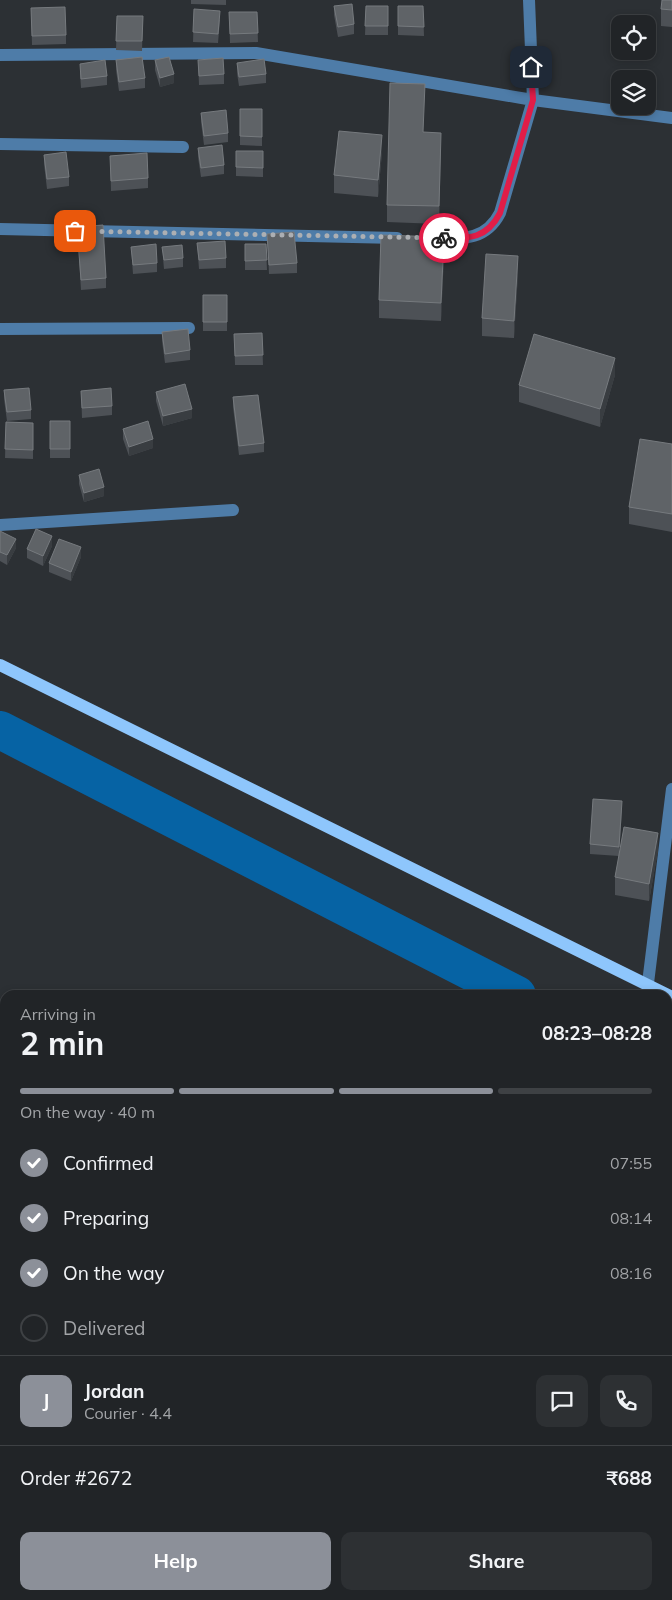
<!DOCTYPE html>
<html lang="en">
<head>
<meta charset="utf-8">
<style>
  :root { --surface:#212427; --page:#2d3033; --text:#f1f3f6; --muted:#a2a4a7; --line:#3e4144; --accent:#8c9099 }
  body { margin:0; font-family:Mulish,sans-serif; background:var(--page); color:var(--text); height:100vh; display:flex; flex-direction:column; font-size:19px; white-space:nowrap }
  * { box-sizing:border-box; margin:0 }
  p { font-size:16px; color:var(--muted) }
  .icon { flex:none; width:28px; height:28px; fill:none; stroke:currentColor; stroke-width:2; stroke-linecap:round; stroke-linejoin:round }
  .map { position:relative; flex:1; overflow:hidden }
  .side { position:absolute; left:0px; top:990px; width:672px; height:610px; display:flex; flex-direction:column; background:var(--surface); border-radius:15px 15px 0 0; box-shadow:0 2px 8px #0003,0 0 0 1px var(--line) }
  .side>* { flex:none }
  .buttons { position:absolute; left:611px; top:15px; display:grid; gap:10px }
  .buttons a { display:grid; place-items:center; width:45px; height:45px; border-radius:10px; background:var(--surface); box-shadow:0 2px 8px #0003,0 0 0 1px var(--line); font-size:25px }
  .pin { position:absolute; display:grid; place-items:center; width:42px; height:42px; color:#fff; margin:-21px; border-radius:10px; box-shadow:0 2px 8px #0006 }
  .courier { position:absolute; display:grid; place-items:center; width:50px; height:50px; margin:-25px; border:4px solid #e11d48; border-radius:50%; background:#fff; color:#222; box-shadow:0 1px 6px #0007 }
  .overview em { font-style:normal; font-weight:700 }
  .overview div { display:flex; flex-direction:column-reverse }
  .overview { display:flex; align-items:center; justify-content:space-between; height:85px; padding:0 20px }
  h1 { font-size:32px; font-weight:700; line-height:38px }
  .bar { display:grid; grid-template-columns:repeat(4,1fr); gap:8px 5px; align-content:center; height:60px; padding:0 20px }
  .bar i { height:6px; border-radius:4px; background:var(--line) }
  .bar .active { background:var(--accent) }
  .bar p { grid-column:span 4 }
  .line { display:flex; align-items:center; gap:12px; padding:0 20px; border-top:1px solid var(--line) }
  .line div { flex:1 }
  .round { display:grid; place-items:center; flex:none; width:52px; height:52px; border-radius:10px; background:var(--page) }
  ol { padding:0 20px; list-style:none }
  li { display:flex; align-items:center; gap:15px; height:55px }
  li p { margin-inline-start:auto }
  li .icon { padding:5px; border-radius:50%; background:var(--accent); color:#fff; stroke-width:4 }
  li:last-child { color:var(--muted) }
  li i { width:28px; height:28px; border:2px solid var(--line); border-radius:50% }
  .action { display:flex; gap:10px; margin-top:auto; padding:10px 20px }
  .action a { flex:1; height:58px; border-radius:10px; background:var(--accent); color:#fff; font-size:20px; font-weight:700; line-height:58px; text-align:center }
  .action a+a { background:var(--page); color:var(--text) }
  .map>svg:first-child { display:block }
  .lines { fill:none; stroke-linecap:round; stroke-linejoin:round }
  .canal { stroke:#0663a4; stroke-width:38 }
  .minor { stroke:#4e7ca8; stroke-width:12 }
  .major { stroke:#8ec6fc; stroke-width:12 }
  .wall { fill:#4d5156 }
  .shaded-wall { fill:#393d41 }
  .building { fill:#5f6367; stroke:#767a7e }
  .done { stroke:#acafb3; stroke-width:5; stroke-dasharray:0 9 }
  .route { stroke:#e11d48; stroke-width:6 }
</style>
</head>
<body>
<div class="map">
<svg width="672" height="1600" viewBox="0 0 672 1600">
  <rect width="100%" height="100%" fill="#2c3034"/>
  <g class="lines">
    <!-- canal -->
    <path class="canal" d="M0 730 517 995
      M668 1072 672 1074"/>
    <!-- minor -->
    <path class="minor" d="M0 55 256 53 533 100 672 118
      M0 144 183 147
      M0 229 397 238
      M427 238C457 238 484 244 500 213L533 100 529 0
      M0 329 189 328
      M0 525 233 510
      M648 983 672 789
      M0 1022H5
      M0 1208 5 1207
      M668 1321 672 1320
      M0 1383H5
      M668 1496H672
      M0 1551 5 1550
      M287 1595V1600"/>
    <!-- major -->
    <path class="major" d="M0 665 672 997"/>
  </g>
  <!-- wall -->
  <path class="wall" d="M191 0H226V5L191 4Z
    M672 0V27L661 26V9Z
    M334 6 354 24V34L338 37 334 15Z
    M366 6H388V35H365Z
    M398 6H423L424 36 398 35Z
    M31 8 66 35V44L32 45Z
    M194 9 220 20 218 43 193 42Z
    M229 12H257L258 42 230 43Z
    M117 16H143L142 51 116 50Z
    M116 60 145 78V88L119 91 116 70Z
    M155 60 174 83 160 87 155 70Z
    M198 60 224 74V84L199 85Z
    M237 63 266 74V83L239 86 237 73Z
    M80 64 107 76V85L81 88 80 73Z
    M240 109H262V146L240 145Z
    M201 113 228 133V142L204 145 201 122Z
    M424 132 441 150 439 224 387 222V205Z
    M198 148 224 165V174L201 177 198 157Z
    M236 151H263V177L236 176Z
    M382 152 378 197 334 193V175Z
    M44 155 69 177V186L47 189 44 164Z
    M110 156 148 178V188L111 191Z
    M77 227 106 278V288L81 290Z
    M267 234 297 263V273L269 274Z
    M197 243 226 258V268L199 269Z
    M245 244H266L267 270H245Z
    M131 247 157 263V272L133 274Z
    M162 247 183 258V267L164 269Z
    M444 255 441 321 379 318V300Z
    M518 274 514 338 482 336V318Z
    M203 295H227V331H203Z
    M162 332 190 350V360L165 363 162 341Z
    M262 333 263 365H235L234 334Z
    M615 375 600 427 519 402V385Z
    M4 390 31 410V419L7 421 4 399Z
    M81 391 112 406V415L82 418Z
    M156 392 192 418 163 426 156 401Z
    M233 397 264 443V452L239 455 233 407Z
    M50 421H70V458H50Z
    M6 422 33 423V459L5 458Z
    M123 429 153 448 129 456 123 439Z
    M672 444V532L629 524V507Z
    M79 475 104 496 84 502 79 484Z
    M0 531 16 548 7 565 0 561Z
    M52 546 43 566 27 558V549Z
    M81 557 71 581 49 572V563Z
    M622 810 619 854 658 850 649 901 615 895V877L619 856 590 854V844Z
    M0 1444H5V1537L0 1538Z"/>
  <!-- shaded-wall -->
  <path class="shaded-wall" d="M174 74V83L160 87V78Z
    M441 133V150L439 224V206Z
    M382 135V152L378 197V180Z
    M444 237V255L441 321V303Z
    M518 256V274L514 338V321Z
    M615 358V375L600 427V409Z
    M192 409V418L163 426V416Z
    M153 439V448L129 456V447Z
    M104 487V496L84 502V493Z
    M52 536V546L43 566V556Z
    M16 539V548L7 565V555Z
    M81 547V557L71 581V572Z
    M622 801V810L619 856V847Z
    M658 833V850L649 901V884Z"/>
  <!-- building -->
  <path class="building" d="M662 0H672V10L661 9Z
    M352 4 354 24 338 27 334 6Z
    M366 6H388V26H365Z
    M398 6H423L424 27 398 26Z
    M65 7 66 35 32 36 31 8Z
    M194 9 220 11 218 34 193 32Z
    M229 12H257L258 33 230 34Z
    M117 16H143L142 41H116Z
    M142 57 145 78 119 82 116 60Z
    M169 57 174 74 160 78 155 60Z
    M223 58 224 74 199 76 198 60Z
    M264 59 266 74 239 77 237 63Z
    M105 60 107 76 81 79 80 64Z
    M390 83 425 84 423 132 441 133 439 206 387 205Z
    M240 109H262V137L240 136Z
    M226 110 228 133 204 136 201 113Z
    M339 131 382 135 378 180 334 175Z
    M222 145 224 165 201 168 198 148Z
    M236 151H263V168L236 167Z
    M66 152 69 177 47 179 44 155Z
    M147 153 148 178 111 181 110 156Z
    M103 225 106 278 81 280 77 227Z
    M294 232 297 263 269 265 267 234Z
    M381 235 444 237 441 303 379 300Z
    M225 241 226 258 199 260 197 243Z
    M156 244 157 263 133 265 131 247Z
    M245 244H266L267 260 245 261Z
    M182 245 183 258 164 260 162 247Z
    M486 254 518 256 514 321 482 318Z
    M203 295H227V322H203Z
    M188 329 190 350 165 354 162 332Z
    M262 333 263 355 235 356 234 334Z
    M534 334 615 358 600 409 519 385Z
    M185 384 192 409 163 416 156 392Z
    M29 388 31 410 7 412 4 390Z
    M111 388 112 406 82 408 81 391Z
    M258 395 264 443 239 446 233 397Z
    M50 421H70V449H50Z
    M148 421 153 439 129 447 123 429Z
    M6 422 33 423V450L5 449Z
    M640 439 672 444V514L629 507Z
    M99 469 104 487 84 493 79 475Z
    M36 529 52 536 43 556 27 549Z
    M0 531 16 539 7 555 0 552Z
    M59 539 81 547 71 572 49 563Z
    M593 799 622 801 619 847 590 844Z
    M624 827 658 833 649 884 615 877Z
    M0 1444H5V1513L0 1514Z
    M315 1595H383V1600H316Z"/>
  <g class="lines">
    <!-- done -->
    <path class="done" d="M75 231 444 238"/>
    <!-- route -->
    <path class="route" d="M444 238C470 239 487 238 500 213L533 100 531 67"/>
  </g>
</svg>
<div class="buttons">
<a><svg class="icon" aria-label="locate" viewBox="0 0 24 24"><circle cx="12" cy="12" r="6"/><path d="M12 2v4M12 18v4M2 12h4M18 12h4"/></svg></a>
<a><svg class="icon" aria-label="layers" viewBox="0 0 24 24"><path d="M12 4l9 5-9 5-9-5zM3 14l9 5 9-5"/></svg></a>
</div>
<div class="pin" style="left:75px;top:231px;background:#ea580c"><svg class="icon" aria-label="bag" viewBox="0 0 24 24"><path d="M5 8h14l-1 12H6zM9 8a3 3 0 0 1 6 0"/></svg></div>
<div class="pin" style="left:531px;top:67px;background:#1f2937"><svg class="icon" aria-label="home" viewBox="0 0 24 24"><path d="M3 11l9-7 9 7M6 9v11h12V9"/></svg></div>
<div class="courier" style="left:444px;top:238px"><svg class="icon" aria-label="bike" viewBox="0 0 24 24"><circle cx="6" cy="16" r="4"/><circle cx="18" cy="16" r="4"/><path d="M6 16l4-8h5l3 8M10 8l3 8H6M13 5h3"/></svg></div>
<section class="side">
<div class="overview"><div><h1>2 min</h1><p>Arriving in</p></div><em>08:23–08:28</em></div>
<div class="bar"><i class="active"></i><i class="active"></i><i class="active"></i><i></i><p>On the way · 40 m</p></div>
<ol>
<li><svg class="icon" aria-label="check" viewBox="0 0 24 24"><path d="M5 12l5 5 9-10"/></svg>Confirmed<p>07:55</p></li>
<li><svg class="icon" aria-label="check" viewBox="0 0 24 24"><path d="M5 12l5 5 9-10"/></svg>Preparing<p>08:14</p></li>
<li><svg class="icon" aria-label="check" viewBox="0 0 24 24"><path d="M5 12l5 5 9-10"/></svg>On the way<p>08:16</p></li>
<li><i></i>Delivered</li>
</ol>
<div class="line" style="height:90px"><b class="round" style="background:var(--accent);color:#fff">J</b><div><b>Jordan</b><p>Courier · 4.4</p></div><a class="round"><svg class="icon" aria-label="chat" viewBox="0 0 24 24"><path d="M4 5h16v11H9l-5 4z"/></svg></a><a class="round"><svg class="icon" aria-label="phone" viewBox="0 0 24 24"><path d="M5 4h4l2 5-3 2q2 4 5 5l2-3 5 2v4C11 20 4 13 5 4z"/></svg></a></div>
<div class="line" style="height:65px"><div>Order #2672</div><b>₹688</b></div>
<div class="action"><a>Help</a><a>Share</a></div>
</section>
</div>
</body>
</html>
